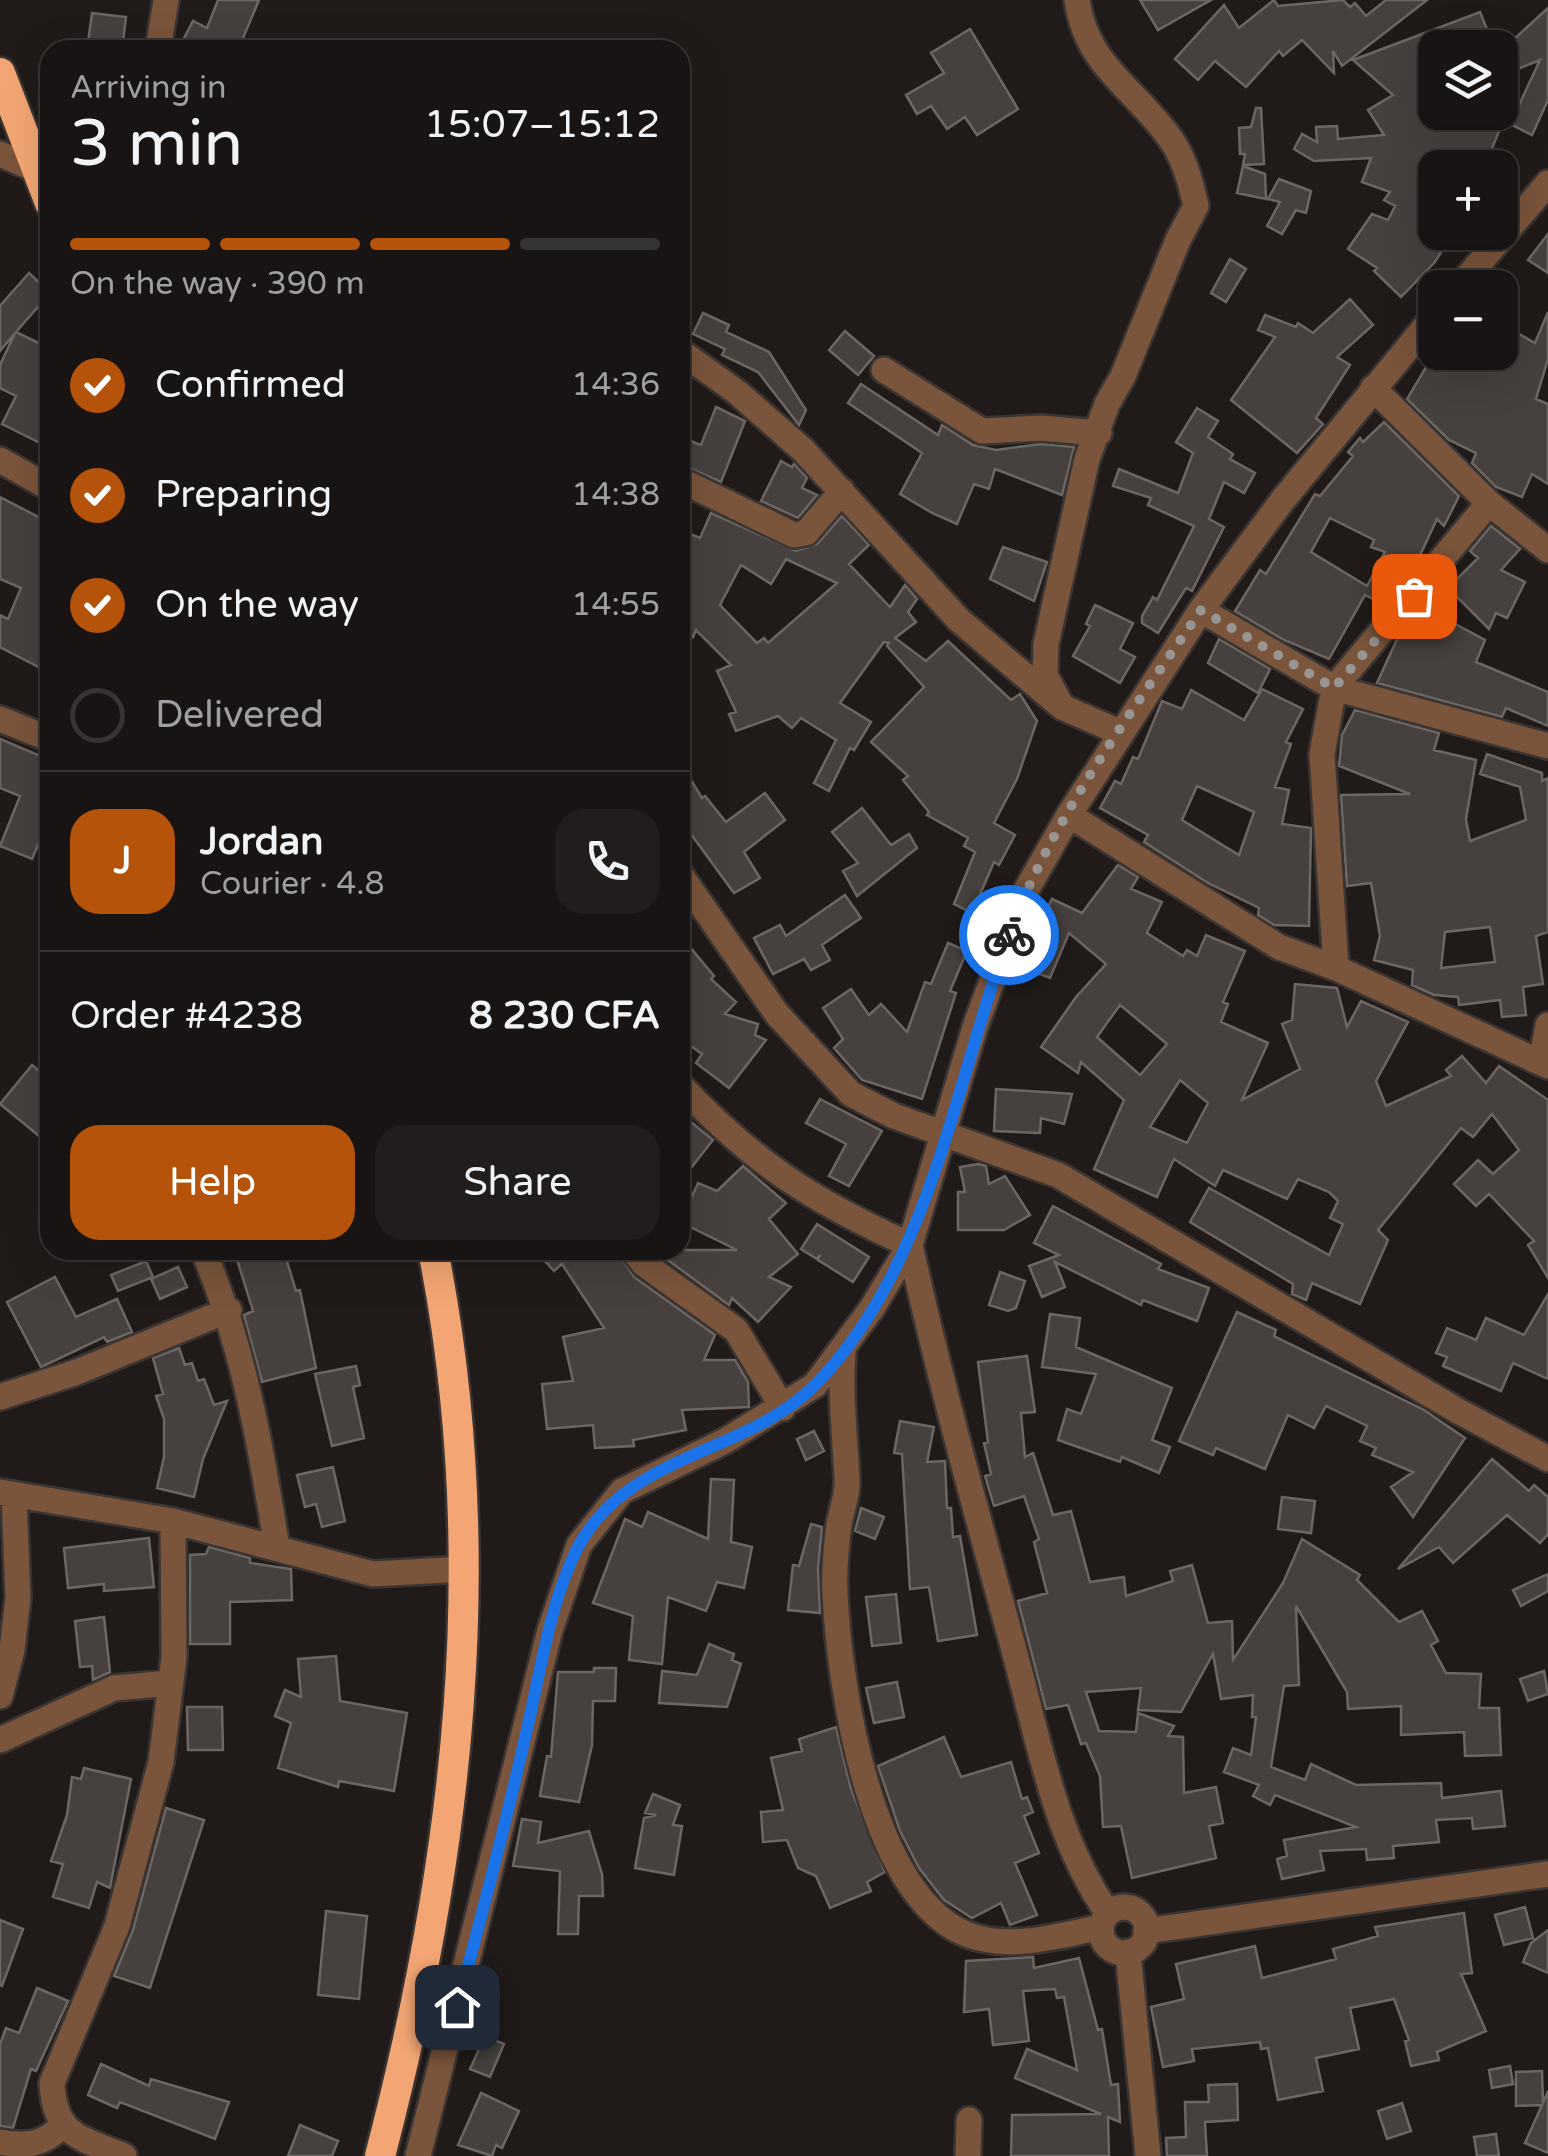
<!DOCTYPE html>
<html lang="en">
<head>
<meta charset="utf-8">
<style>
  :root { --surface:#181413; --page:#211d1c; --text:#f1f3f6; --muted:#9f9ea0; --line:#363333; --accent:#b45309 }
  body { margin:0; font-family:"Varela Round",sans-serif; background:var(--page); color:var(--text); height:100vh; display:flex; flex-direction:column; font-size:38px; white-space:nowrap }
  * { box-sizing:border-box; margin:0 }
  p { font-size:32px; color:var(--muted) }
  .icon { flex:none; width:55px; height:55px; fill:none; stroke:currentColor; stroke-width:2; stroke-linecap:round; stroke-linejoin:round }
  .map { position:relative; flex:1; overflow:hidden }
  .drawer { position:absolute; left:40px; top:40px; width:650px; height:1220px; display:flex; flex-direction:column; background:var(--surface); border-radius:30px; box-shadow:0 10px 40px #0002,0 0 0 2px var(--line) }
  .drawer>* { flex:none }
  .tools { position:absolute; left:1418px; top:30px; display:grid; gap:20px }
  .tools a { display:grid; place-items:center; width:100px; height:100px; border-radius:20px; background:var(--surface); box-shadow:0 10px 40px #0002,0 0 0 2px var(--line); font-size:50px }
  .pin { position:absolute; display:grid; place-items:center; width:85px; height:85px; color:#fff; margin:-42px; border-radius:20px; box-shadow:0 5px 15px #0006 }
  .courier { position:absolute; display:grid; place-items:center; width:100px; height:100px; margin:-50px; border:8px solid #1a73e8; border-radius:50%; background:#fff; color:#222; box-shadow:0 2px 12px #0007 }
  .headline em { font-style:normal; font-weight:600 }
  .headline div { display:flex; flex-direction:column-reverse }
  .headline { display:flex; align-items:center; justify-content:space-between; height:170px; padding:0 30px }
  h1 { font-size:65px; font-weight:600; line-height:75px }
  .bar { display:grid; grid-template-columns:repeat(4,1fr); gap:15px 10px; align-content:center; height:120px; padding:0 30px }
  .bar i { height:12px; border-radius:8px; background:var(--line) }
  .bar .active { background:var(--accent) }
  .bar p { grid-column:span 4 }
  .line { display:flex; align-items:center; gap:25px; padding:0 30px; border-top:2px solid var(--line) }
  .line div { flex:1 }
  .round { display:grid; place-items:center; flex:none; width:105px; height:105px; border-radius:30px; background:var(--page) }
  ol { padding:0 30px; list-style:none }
  li { display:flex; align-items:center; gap:30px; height:110px }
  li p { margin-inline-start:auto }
  li .icon { padding:10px; border-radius:50%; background:var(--accent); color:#fff; stroke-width:4 }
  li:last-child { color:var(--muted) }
  li i { width:55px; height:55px; border:5px solid var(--line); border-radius:50% }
  .action { display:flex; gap:20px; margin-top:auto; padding:20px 30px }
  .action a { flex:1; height:115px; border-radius:30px; background:var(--accent); color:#fff; font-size:40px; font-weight:600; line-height:115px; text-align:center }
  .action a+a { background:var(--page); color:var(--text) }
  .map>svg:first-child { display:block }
  .building { fill:#46413e; stroke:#6d6764; stroke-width:2.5; fill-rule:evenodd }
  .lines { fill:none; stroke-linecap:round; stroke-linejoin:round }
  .minor-casing { stroke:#3a3533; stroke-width:30 }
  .highway-casing { stroke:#3a3533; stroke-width:35 }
  .minor { stroke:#7a543b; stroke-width:25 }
  .highway { stroke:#f3a673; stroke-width:30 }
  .done { stroke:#989593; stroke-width:10; stroke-dasharray:0 18 }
  .route { stroke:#1a73e8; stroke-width:12 }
</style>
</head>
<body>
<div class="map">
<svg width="1548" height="2156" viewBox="0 0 1548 2156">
  <rect width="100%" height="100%" fill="#201b19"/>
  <!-- building -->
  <path class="building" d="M218 0H259L238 50H203L183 40 193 21 207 28Z
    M1140 0H1211L1158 30Z
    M1274 0 1278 6 1343 0 1350 7 1355 3 1366 16 1386 0H1427L1342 66 1333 51 1334 73 1302 40 1283 56 1279 51 1246 87 1215 61 1198 80 1175 59 1224 5 1239 28Z
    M1548 8V100L1532 135 1510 124 1540 60 1500 76V52Z
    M1480 12 1489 34 1485 48H1435V112H1475L1502 124 1484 168H1435V232H1453L1435 262 1401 297 1374 271 1377 268 1348 249 1372 214 1388 220 1395 206 1384 200 1390 192 1362 182 1371 158 1314 161 1294 149 1302 134 1317 142 1316 127 1337 126 1338 139 1384 135 1368 110 1393 95 1353 60Z
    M92 13 126 17 122 50H87Z
    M970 29 1018 109 977 135 965 117 947 129 931 106 917 114 906 95 944 73 931 53Z
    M1256 108H1261L1264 164 1243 165 1245 154H1240L1239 128 1251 127Z
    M1243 166 1265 174 1266 199 1237 193Z
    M1279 179 1311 191 1306 213 1296 210 1282 234 1267 226 1280 202 1268 199Z
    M1548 234V273L1528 260Z
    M1230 259 1246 269 1226 302 1211 293Z
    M29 273 50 293 16 332 45 346 43 350 50 354V448L2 424 16 396 0 388V365L15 333 0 351V306Z
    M1350 299 1373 325 1337 357 1350 365 1316 418 1323 424 1297 453 1231 400 1275 337 1258 330 1265 315 1296 327 1298 323 1313 333Z
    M1548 312V359L1536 399 1548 404V484L1532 474 1522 497 1496 487 1472 463 1476 453 1449 440 1407 399 1435 352H1500V323L1535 343Z
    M703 313 729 325 726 332 769 352 806 410 799 425 758 372 722 355 725 349 693 334Z
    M845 331 874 356 858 375 829 350Z
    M861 384 938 435 942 425 973 445 996 450 1041 444 1074 447 1062 495 995 469 989 489 974 484 957 524 932 513 900 494 922 453 848 403Z
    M716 407 745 421 721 482 680 464V437L701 445Z
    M1197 408 1218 421 1208 437 1233 454 1230 459 1255 473 1244 493 1224 482 1209 519 1224 527 1192 591 1186 588 1158 633 1142 623V616L1153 597 1157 600 1194 526 1148 505 1151 498 1113 486 1119 469 1178 493 1193 453 1176 442Z
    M1384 422 1459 496 1444 526 1437 519 1415 566 1408 574 1401 571 1383 604 1365 595 1329 659 1284 640 1235 611 1260 570 1266 574 1315 494 1320 496 1353 456 1348 452 1360 438 1363 442ZM1330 518 1374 540 1371 547 1385 552 1367 586 1311 552Z
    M781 461 792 467 794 464 807 478 802 488 817 495 798 518 761 501Z
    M0 497 50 523V607L39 636 48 640 44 648 50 651V673L0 647V615L8 619 21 588 0 579Z
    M711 513 796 551 817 544 842 516 869 545 849 564 890 607 905 585 917 599 908 612 916 622 895 638 926 661 948 641 1011 700 1020 694 1037 721 1017 779 994 823 1015 835 999 865 994 862 972 913 954 904 975 852 964 846 968 838 927 815 929 812 903 780 908 776 871 742 924 687 887 646 889 643 884 642 840 703 871 722 854 750 850 748 829 791 814 783 836 740 801 718 792 728 778 716 736 731 729 714 736 712 717 671 731 665 696 630 693 637 680 631V530L700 538ZM786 559 837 583 768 643 764 638 757 643 720 605 741 565 771 584Z
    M1491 526 1520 549 1501 570 1525 582 1507 618 1496 613 1489 629 1448 588 1478 558 1470 551Z
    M1003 547 1047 562 1034 601 990 579Z
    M1095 605 1133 623 1120 649 1135 657 1120 683 1073 656 1090 626 1086 624Z
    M1424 607 1485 640 1476 662 1548 692V726L1506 708 1502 717 1377 683 1398 637 1408 625 1413 628Z
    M1219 639 1270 669 1258 693 1208 663Z
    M1262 689 1303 709 1286 742 1291 744 1275 787 1289 790 1282 824 1311 828 1309 926 1274 925 1258 915 1259 908 1208 883 1144 842 1148 835 1100 808 1115 781 1121 784 1133 757 1138 759 1162 701 1182 709 1191 690 1244 720ZM1197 786 1254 812 1239 855 1182 820Z
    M1355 710 1439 733 1434 750 1476 760 1466 819 1470 841 1526 820 1520 787 1480 774 1487 754 1542 773V781L1548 778V932L1536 936 1543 984 1523 987 1526 1015 1502 1017 1500 1000 1459 1005 1458 997 1434 995 1412 985 1413 970 1374 960 1380 936 1371 883 1347 886 1341 795 1410 794 1339 766 1342 735ZM1490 927 1495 962 1441 968 1445 932Z
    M0 739 50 760V818L32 859 0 846 20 796 0 788Z
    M680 762 702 798 705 796 726 822 765 793 785 820 744 852 760 878 734 893 680 819Z
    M862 808 891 845 909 834 917 848 857 896 843 871 858 863 832 832Z
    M1118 865 1138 877 1131 889 1162 902 1147 933 1183 956 1187 950 1197 956 1206 935 1245 951 1223 1002 1228 1004 1221 1022 1268 1043 1242 1100 1300 1069 1282 1024 1292 1020 1295 984 1337 988 1347 1027 1361 1001 1408 1022 1376 1081 1386 1106 1451 1076 1446 1070 1462 1056 1486 1083 1499 1066 1548 1100V1278L1528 1245 1534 1241 1489 1194 1476 1206 1454 1184 1478 1160 1493 1174 1519 1150 1492 1114 1473 1137 1461 1128 1378 1230 1388 1240 1360 1304 1312 1283 1306 1300 1292 1294 1293 1284 1190 1222 1209 1188 1329 1255 1343 1224 1330 1218 1338 1201 1329 1192 1298 1179 1287 1199 1223 1170 1215 1186 1174 1159 1157 1197 1094 1169 1124 1100 1081 1062 1078 1073 1041 1047 1076 997 1106 964 1069 933 1050 978 1019 966 1052 899 1082 913ZM1120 1005 1167 1044 1140 1075 1097 1037ZM1180 1080 1208 1103 1187 1143 1150 1127Z
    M845 895 861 918 822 945 830 960 811 970 804 959 773 974 754 938 780 925 786 936Z
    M680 935 714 976 711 979 736 1002 725 1014 758 1024 755 1035 766 1040 729 1088 696 1063 702 1054 680 1038Z
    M948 943 967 951 950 991 956 993 922 1099 862 1080 834 1048 843 1039 823 1008 851 989 869 1015 881 1004 907 1032 925 982 931 984Z
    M32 1065 50 1080V1145L0 1104Z
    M996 1089 1059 1093 1072 1094 1064 1124 1041 1118 1040 1133 994 1131Z
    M820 1099 882 1131 849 1186 829 1176 846 1144 806 1123Z
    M680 1113 713 1140 691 1168 680 1159Z
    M978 1164 986 1166 989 1184 1005 1176 1030 1215 1004 1230H958V1192H965L960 1167Z
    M743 1166 786 1203 769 1219 798 1254 769 1277 791 1287 758 1322 732 1298 729 1305 654 1250H737L680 1222 698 1183 717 1191Z
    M1053 1206 1161 1264 1158 1269 1209 1288 1197 1321 1143 1300 1141 1305 1055 1262 1065 1287 1042 1297 1029 1266 1059 1255 1034 1243Z
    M817 1224 869 1257 853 1282 818 1260 820 1255 817 1259 801 1249Z
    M234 1250H280L283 1259 286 1258 296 1291 300 1290 316 1368 262 1382 244 1315 253 1311Z
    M535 1250H617L634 1277 715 1335 704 1360H735L748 1382 749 1407 682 1410 686 1430 633 1440 634 1446 595 1448 593 1425 547 1429 542 1384 573 1381 563 1337 604 1328 562 1264 554 1271Z
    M146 1261 153 1277 118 1291 111 1275Z
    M178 1267 187 1287 160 1299 151 1279Z
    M1000 1272 1025 1281 1016 1308 1008 1311 989 1305Z
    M55 1277 76 1317 117 1299 132 1332 107 1342 104 1337 41 1367 7 1302Z
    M1548 1294V1379L1513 1363 1501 1391 1443 1366 1447 1357 1436 1353 1447 1328 1476 1340 1486 1318 1524 1335Z
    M1237 1312 1276 1330 1274 1336 1424 1410 1465 1438 1413 1517 1391 1487 1413 1472 1372 1455 1376 1448 1360 1441 1367 1426 1326 1406 1314 1428 1288 1415 1265 1469 1216 1448 1213 1455 1179 1441Z
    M1050 1314 1080 1318 1076 1347 1172 1388 1152 1440 1170 1447 1159 1473 1122 1457 1120 1462 1058 1440 1067 1409 1081 1414 1096 1374 1042 1367Z
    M179 1348 185 1365 192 1363 198 1381 204 1379 214 1405 227 1401 203 1459 194 1497 157 1488 164 1457V1419L156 1396 163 1394 153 1358Z
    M1027 1356 1035 1412 1021 1413 1025 1457 1033 1453 1053 1515 1071 1511 1090 1582 1124 1577 1126 1596 1173 1581 1170 1571 1192 1565 1208 1623 1232 1621 1233 1660 1283 1583 1302 1539 1360 1575 1357 1580 1399 1622 1422 1611 1438 1641 1431 1645 1446 1673 1481 1674 1479 1708H1499L1501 1755 1465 1756 1464 1732 1401 1735V1706L1348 1709 1347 1692 1296 1606 1299 1685 1284 1686 1271 1767 1305 1780 1311 1764 1356 1785 1441 1783 1442 1798 1501 1791 1505 1826 1473 1829 1472 1818 1436 1820 1439 1842 1393 1846 1394 1858 1367 1860 1366 1849 1320 1851 1324 1870 1282 1879 1277 1859 1287 1856 1284 1840 1356 1827 1275 1795 1270 1805 1253 1796 1259 1785 1224 1772 1233 1748 1251 1755 1256 1717H1252L1253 1695 1221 1699 1213 1654 1181 1712 1138 1710 1141 1688 1086 1692 1099 1731 1136 1732 1138 1713 1174 1726 1168 1736 1183 1737 1184 1793 1216 1787 1223 1823 1209 1826 1216 1858 1132 1878 1121 1826 1103 1827 1100 1776 1086 1743 1081 1744 1068 1705 1046 1709 1018 1601 1047 1593 1034 1542 1039 1539 1024 1496 994 1506 985 1476 991 1474 984 1443 988 1442 978 1362Z
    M356 1366 360 1385 353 1387 364 1438 332 1446 315 1374Z
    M900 1421 934 1427 927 1462 945 1461 947 1508H951L953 1537 960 1536 977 1635 938 1641 929 1587 910 1589 902 1454 894 1453Z
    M814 1431 824 1451 806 1460 797 1439Z
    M1492 1459 1529 1491 1534 1485 1548 1497V1534L1540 1543 1507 1515 1453 1563 1439 1547 1398 1569Z
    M333 1467 345 1521 322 1527 316 1504 305 1507 297 1475Z
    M711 1479 734 1480 731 1542 752 1547 744 1588 717 1582 706 1611 668 1597 662 1664 629 1660 633 1616 593 1603 625 1519 642 1527 648 1512 708 1539Z
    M1282 1497 1315 1501 1311 1533 1278 1529Z
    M861 1508 884 1517 875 1539 855 1531Z
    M811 1524 822 1527 818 1568 820 1613 788 1610 793 1565 799 1566Z
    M149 1538 154 1587 104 1591V1584L68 1588 64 1548Z
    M209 1547 250 1558V1563L291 1569 292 1600 230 1602V1644H190V1555L206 1554Z
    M1548 1574V1591L1521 1606 1513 1590Z
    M896 1594 901 1643 872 1646 866 1597Z
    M104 1617 110 1672 93 1680 92 1666 80 1667 75 1621Z
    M709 1644 734 1654 732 1660 741 1664 727 1707 659 1703 662 1671 697 1675Z
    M336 1656 340 1701 407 1713 394 1791 339 1781 338 1787 278 1768 291 1723 275 1716 285 1690 301 1697 298 1659Z
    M594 1668H616L615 1701H593L592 1745 579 1802 540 1796 547 1756 551 1757 558 1672H594Z
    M1544 1671 1548 1694 1528 1701 1520 1679Z
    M897 1682 904 1717 874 1723 866 1688Z
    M187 1707H222L223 1750H188Z
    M836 1727 851 1789 885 1872 867 1882 871 1891 830 1908 816 1876 798 1868 787 1840 763 1842 761 1812 783 1810 771 1758 802 1751 799 1739Z
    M944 1737 961 1777 1011 1762 1022 1799 1027 1797 1033 1812 1024 1816 1039 1853 1015 1863 1037 1915 1010 1925 1001 1903 972 1918 944 1900 919 1868 900 1831 878 1766Z
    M84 1768 131 1779 110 1888 97 1882 89 1908 53 1897 63 1864 51 1861 67 1815 72 1777 81 1779Z
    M653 1794 680 1805 673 1825 682 1826 674 1875 635 1868 644 1818 656 1815 645 1813Z
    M166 1808 204 1820 150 1988 114 1976 133 1930Z
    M522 1819 541 1822 538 1843 589 1831 602 1874 603 1896H579L578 1934H558L560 1871 513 1866Z
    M1525 1907 1533 1938 1504 1945 1495 1915Z
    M326 1911 367 1916 359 1999 318 1995Z
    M1464 1913 1472 1973 1461 1974 1486 2031 1437 2052 1439 2060 1411 2066 1405 2041 1409 2040 1394 1999 1350 2008 1359 2049 1316 2058 1323 2091 1278 2100 1268 2048 1261 2049 1260 2042 1192 2049 1194 2061 1163 2067 1151 2007 1184 1999 1176 1964 1255 1946 1262 1978 1336 1959 1333 1949 1378 1936 1375 1927Z
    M0 1920 23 1929 2 1986 0 1985Z
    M1548 1930V1973L1523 1962 1531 1943Z
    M1033 1957 1034 1968 1079 1958 1098 2030 1102 2029 1111 2085 1118 2084 1120 2122 1108 2117 1109 2156H1011L1012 2115 1101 2114 1015 2078 1027 2049 1077 2070 1064 1997 1057 1998 1055 1989 1023 1991 1029 2041 993 2045 989 2009 964 2012 966 1961Z
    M37 1988 68 2001 36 2071 31 2069 13 2128 0 2126V2044L6 2028 19 2033Z
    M485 2036 504 2044 490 2077 470 2069Z
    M101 2064 149 2086 151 2079 229 2102 215 2139 120 2102 117 2108 88 2095Z
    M1510 2066 1513 2084 1492 2088 1489 2070Z
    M1542 2071 1543 2103 1548 2091V2153L1525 2143 1542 2105 1516 2106V2072Z
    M1237 2084 1238 2120 1205 2122 1207 2156H1167L1166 2138 1186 2137 1185 2102H1209L1208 2085Z
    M481 2093 519 2111 502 2148 496 2145 492 2156 458 2145Z
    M1402 2103 1411 2131 1387 2139 1378 2111Z
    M300 2125 338 2141 332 2156H288Z
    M1496 2134 1499 2156H1477L1474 2137Z"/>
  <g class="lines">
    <defs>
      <path id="minor" d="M158 50 166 0
        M0 154 37 170
        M1458 288 1548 183
        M680 351 738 393 803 450 959 620 1062 707 1119 732
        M884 370 982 431 1041 428 1099 433
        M1373 388 1489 503 1548 550
        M0 460 50 488
        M680 480 794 535 806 533 842 491
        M1201 610 1334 688 1548 746
        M1062 707 1045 675 1046 644 1087 459 1107 404 1123 376 1178 240 1196 206C1190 180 1184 156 1167 134 1131 86 1086 64 1077 0
        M0 719 50 739
        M1069 815 1279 947 1336 968 1548 1066
        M680 874 777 1014 851 1094 894 1116 1058 1175 1458 1411 1548 1459
        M1336 968 1322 754 1334 688 1489 503
        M1541 1063 1548 1025
        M680 1085C754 1163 812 1201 910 1245 940 1381 977 1515 1014 1650 1038 1737 1055 1839 1108 1913
        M203 1250C243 1345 261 1446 277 1548
        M633 1250 644 1264 736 1330 783 1408
        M843 1352C840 1396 845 1436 847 1480 848 1496 841 1510 839 1525 836 1547 834 1571 835 1593 839 1685 870 1895 966 1934 1008 1951 1059 1936 1101 1927
        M0 1397 77 1372 229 1310
        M0 1492 173 1521 373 1574 465 1569
        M0 1696 12 1650 18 1598 14 1495
        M0 1740 114 1688 171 1683
        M1101 1930a23 23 0 1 1 46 0a23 23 0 1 1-46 0Z
        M1146 1931 1548 1874
        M1128 1952 1148 2156
        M0 2142C26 2147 43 2145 62 2126
        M124 2156C80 2138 54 2135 52 2083L117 1926 161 1762 174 1657 173 1521
        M418 2156 550 1630 579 1545 622 1491 725 1441 815 1385 872 1308 910 1245 975 1027 1024 894 1069 815 1201 610 1282 501 1435 315
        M968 2156 969 2120"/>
      <path id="highway" d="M0 73 50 203
        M380 2156C458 1857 494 1557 433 1250"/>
    </defs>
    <!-- minor casing -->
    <use href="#minor" class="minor-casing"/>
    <!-- highway casing -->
    <use href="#highway" class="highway-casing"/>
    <!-- minor -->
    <use href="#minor" class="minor"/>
    <!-- highway -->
    <use href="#highway" class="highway"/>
  </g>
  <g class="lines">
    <!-- done -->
    <path class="done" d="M1009 935C1052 818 1131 713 1201 610L1334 688 1414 596"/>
    <!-- route -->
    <path class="route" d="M457 2007C482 1915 506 1822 527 1729 541 1669 550 1602 578 1547 628 1452 748 1455 817 1383 930 1266 955 1083 1009 935"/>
  </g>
</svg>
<div class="tools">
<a><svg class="icon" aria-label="layers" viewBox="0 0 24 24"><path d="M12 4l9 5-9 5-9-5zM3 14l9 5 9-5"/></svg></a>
<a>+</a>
<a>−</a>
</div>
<div class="pin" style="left:1414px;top:596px;background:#ea580c"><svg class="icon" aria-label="bag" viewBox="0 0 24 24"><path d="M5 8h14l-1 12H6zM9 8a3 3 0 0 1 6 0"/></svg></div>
<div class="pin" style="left:457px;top:2007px;background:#1f2937"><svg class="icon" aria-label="home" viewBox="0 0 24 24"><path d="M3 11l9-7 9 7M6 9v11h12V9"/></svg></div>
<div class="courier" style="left:1009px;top:935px"><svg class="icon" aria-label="bike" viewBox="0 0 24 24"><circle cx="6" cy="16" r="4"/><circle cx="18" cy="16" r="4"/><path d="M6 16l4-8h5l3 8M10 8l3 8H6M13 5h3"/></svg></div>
<section class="drawer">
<div class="headline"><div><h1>3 min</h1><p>Arriving in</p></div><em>15:07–15:12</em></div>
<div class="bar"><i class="active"></i><i class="active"></i><i class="active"></i><i></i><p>On the way · 390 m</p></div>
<ol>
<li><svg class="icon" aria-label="check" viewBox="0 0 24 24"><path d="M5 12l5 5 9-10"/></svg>Confirmed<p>14:36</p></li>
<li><svg class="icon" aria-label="check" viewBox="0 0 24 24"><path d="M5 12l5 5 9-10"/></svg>Preparing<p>14:38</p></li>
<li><svg class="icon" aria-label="check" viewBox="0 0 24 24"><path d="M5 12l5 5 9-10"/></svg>On the way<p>14:55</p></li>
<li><i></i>Delivered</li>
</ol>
<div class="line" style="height:180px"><b class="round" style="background:var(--accent);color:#fff">J</b><div><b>Jordan</b><p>Courier · 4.8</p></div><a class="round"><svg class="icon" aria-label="phone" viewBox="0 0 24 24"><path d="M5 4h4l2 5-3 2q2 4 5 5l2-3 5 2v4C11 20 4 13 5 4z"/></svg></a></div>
<div class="line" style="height:130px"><div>Order #4238</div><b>8 230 CFA</b></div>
<div class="action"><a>Help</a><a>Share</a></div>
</section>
</div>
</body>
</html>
